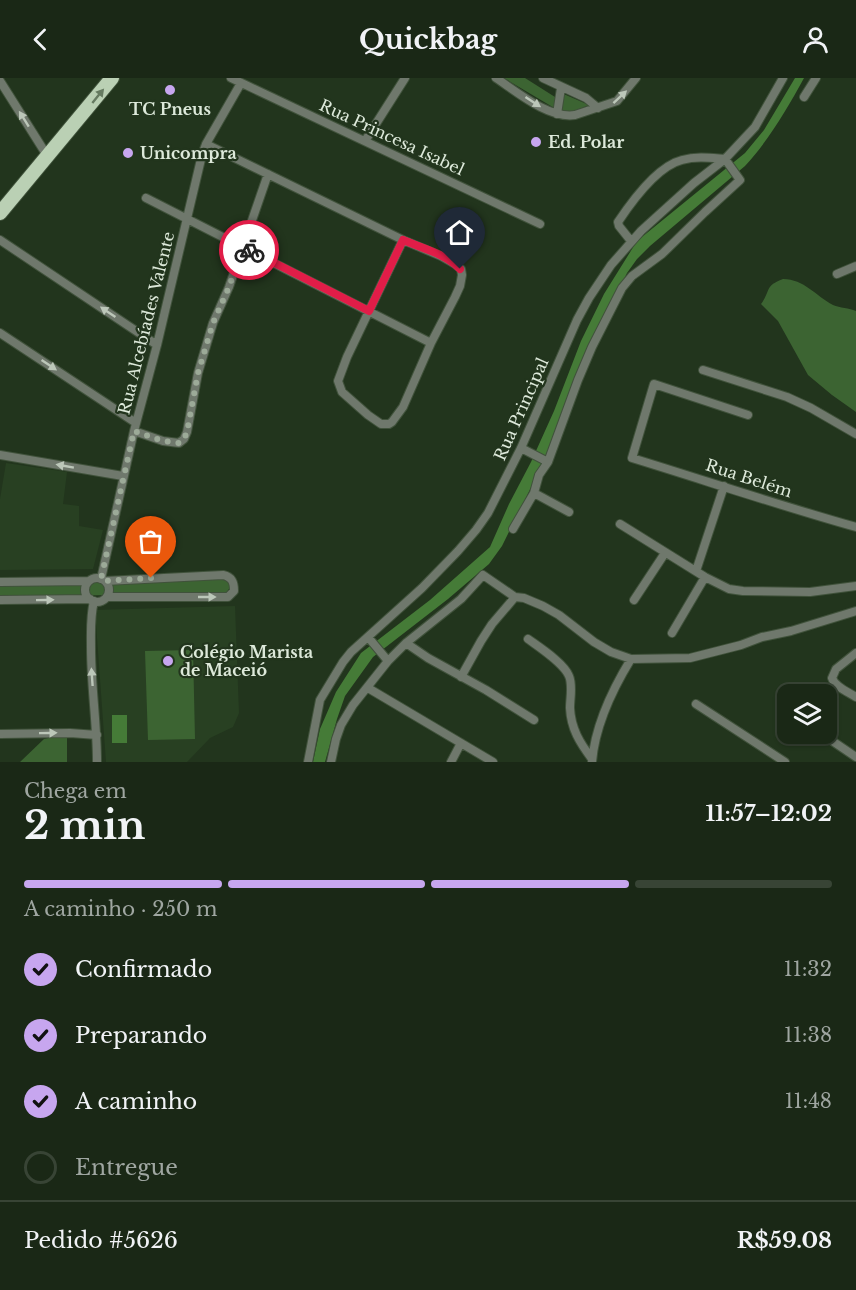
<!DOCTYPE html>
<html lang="pt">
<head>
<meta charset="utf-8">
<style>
  :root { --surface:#1a2816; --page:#273423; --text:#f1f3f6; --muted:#9fa6a1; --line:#384435; --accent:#c7a6ef }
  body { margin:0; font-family:"Libre Baskerville",serif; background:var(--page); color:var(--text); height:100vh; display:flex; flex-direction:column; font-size:22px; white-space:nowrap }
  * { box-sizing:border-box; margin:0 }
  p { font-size:20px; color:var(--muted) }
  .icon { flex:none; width:33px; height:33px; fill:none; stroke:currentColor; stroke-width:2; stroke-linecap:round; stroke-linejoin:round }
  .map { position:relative; height:684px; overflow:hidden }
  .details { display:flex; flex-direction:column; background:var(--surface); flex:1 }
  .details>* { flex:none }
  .fabs { position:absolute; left:777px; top:606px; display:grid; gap:12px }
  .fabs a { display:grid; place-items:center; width:60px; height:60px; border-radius:12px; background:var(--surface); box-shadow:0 2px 4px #0004,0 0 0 2px var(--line); font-size:30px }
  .pin { position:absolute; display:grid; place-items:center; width:51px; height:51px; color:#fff; margin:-62px -26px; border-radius:50% 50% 50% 0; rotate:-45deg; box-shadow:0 0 6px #0007 }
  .pin .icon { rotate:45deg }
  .courier { position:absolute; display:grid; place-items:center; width:60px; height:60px; margin:-30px; border:4px solid #e11d48; border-radius:50%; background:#fff; color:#222; box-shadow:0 2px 8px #0007 }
  .head em { font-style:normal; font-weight:800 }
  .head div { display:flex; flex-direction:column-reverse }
  .head { display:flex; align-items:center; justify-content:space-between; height:102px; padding:0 24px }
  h1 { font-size:39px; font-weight:800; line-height:45px }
  .bar { display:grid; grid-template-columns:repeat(4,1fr); gap:9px 6px; align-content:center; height:72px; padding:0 24px }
  .bar i { height:8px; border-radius:4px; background:var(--line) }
  .bar .active { background:var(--accent) }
  .bar p { grid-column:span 4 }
  .line { display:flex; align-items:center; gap:15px; padding:0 24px; border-top:2px solid var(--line) }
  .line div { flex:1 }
  ol { padding:0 24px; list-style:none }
  li { display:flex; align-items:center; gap:18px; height:66px }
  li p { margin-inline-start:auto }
  li .icon { padding:6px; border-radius:50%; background:var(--accent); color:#111; stroke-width:4 }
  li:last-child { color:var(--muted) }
  li i { width:33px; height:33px; border:3px solid var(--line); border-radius:50% }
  header { display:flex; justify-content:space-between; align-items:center; height:78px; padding:0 24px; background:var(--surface); font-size:27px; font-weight:800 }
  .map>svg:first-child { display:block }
  .built { fill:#284022 }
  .green { fill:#3c6432 }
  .water { fill:#457b37 }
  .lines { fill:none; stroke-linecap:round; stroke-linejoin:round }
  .minor-casing { stroke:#40523b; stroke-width:10 }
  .trunk-casing { stroke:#40523b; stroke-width:16 }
  .minor { stroke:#6f786c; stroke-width:8 }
  .trunk { stroke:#bad0b4; stroke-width:14 }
  .oneway { fill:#667b61 }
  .oneway2 { fill:#bcc7b9 }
  .done { stroke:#9caa98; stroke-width:6; stroke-dasharray:0 10.8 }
  .route { stroke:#e11d48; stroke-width:8 }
  .poi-dot { fill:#c7a6ef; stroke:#22351d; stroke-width:2 }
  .labels { text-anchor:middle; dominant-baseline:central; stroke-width:4.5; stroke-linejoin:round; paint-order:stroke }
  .poi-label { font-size:16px; font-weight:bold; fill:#dde9da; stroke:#22351d; text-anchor:start }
  .street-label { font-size:16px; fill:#dde9da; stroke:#22351d }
</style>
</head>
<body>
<header><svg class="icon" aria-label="back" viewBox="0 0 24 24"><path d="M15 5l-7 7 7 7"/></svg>Quickbag<svg class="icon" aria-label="person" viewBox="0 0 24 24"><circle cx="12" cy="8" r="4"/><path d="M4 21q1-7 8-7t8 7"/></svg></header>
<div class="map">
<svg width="856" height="684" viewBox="0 0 856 684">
  <rect width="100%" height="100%" fill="#22351d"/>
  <!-- built -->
  <path class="built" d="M6 385 67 394 63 426 79 428V448L103 452 93 491 0 492V421Z
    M235 528 239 635 233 649 210 660 187 684H106L95 532Z"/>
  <!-- green -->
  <path class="green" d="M504 0H525L555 19 559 14 589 27 570 35 556 31Z
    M783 201C804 201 816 218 833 227 840 230 849 230 856 233V334L832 317 808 297 778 243 761 226C771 213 764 208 783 201Z
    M222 497 232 507 226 515 0 519V502Z
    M193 572 195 661 148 662 145 573Z
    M67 656V684H20L44 661Z"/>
  <!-- water -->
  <path class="water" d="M795 0H804C787 31 769 62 745 88L650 168 637 181 627 195 610 230 548 375 502 468 489 486 448 521 373 579 345 618 337 641 325 684H313L320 651 336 614 361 575 430 522 490 469 509 426 531 384 554 333 581 263 604 216 637 163 745 75 764 52Z
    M112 637H127V665H112Z"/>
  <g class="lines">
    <defs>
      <path id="minor" d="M231 0 540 146
        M496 0C517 14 549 41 575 37L617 23 636 0
        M543 0 586 20 598 30
        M0 3 48 79
        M804 19 816 0
        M557 36 561 10
        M365 63 405 0
        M206 66 403 162 441 178 455 186 461 191 462 197 460 208 455 219 431 265 403 329 392 344 389 346H381L368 337 342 314 338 303 347 279 403 162
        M146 120 431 265
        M0 162 157 267
        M837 196 856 188
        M0 255 136 345
        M703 292 787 319 811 330 856 356
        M748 337 654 306 632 380C707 403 781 428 856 449
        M134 353 163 363 179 365 184 361 187 354 198 295 213 245 229 209 268 96
        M521 370 548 384
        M0 377 123 398
        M534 415 569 434
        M620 446 705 499 729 511 743 513 810 514 856 508
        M513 451 534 415 539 397 548 384 578 302 592 269 622 210 632 198 662 176 705 134 740 102 725 81C711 80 697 78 682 82 658 88 632 123 618 144L619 148 631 163
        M696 493 724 408
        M85 512a12 12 0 1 1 24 0a12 12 0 1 1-24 0Z
        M101 501 134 353 157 267 202 77 206 66 241 5
        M105 503 223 497C232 499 234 504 234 513L228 519H107
        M0 504 89 503
        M0 522 90 521
        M634 522 665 475
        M94 523C90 539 91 554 91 570 91 608 97 646 97 684
        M672 555 705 499
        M368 559 388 583
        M528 561C539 569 564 585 569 598 573 607 570 620 570 630 571 651 580 665 592 681
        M406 565 428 580 486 612 534 642
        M856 575 836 591 832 600C835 609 848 614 856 619
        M461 599 481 563 492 546 515 519
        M368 610 493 684
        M696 626 785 684
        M782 627 788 631
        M0 656 70 655 97 657
        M822 656 856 679
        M308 684 320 622 343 584 351 574 422 510 458 473 476 452 488 435 521 370 577 242 589 220 611 187 641 153 694 105 725 81 755 49 783 0
        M331 684 336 661 341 647 353 627 388 583 406 565 461 521 483 497 515 519 524 520 543 528 559 537 594 564 611 574 631 581 690 580 741 567 762 559 791 553 856 533
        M451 684 461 665
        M592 684C595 648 612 612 631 581"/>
      <path id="trunk" d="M0 135 112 0"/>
    </defs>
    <!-- minor casing -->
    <use href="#minor" class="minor-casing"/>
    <!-- trunk casing -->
    <use href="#trunk" class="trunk-casing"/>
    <!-- minor -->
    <use href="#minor" class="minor"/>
    <!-- trunk -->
    <use href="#trunk" class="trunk"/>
  </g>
  <!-- one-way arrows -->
  <defs><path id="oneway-solid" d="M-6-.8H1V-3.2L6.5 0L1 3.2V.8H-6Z" transform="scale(1.5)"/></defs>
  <use class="oneway" href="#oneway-solid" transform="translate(98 18) rotate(-51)"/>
  <g class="oneway2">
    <use href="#oneway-solid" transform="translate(620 19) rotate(-43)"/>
    <use href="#oneway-solid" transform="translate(533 24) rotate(33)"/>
    <use href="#oneway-solid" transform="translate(24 41) rotate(-122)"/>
    <use href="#oneway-solid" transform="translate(108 234) rotate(-146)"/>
    <use href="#oneway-solid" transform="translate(49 287) rotate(34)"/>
    <use href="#oneway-solid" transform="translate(65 388) rotate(-170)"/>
    <use href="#oneway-solid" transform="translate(207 519)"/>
    <use href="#oneway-solid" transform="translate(45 522) rotate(-1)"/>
    <use href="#oneway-solid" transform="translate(92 599) rotate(-94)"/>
    <use href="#oneway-solid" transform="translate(48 655) rotate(-1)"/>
  </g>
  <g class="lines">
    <!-- done -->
    <path class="done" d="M151 500 105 503 101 501 134 353 163 363 179 365 184 361 187 354 198 295 213 245 229 209 243 169 249 172"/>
    <!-- route -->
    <path class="route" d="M249 172 369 233 403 162C422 170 446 176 460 191"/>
  </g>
  <!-- markers -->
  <g class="poi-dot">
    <circle cx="170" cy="12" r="6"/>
    <circle cx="536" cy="64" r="6"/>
    <circle cx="128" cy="75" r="6"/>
    <circle cx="168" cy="583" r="6"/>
  </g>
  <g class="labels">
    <!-- poi labels -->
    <g class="poi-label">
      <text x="170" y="31" text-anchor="middle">TC Pneus</text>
      <text x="548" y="64">Ed. Polar</text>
      <text x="140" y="75">Unicompra</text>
      <text x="180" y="574">Colégio Marista<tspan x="180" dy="18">de Maceió</tspan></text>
    </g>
    <!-- street labels -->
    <g class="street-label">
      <text transform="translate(392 59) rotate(25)">Rua Princesa Isabel</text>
      <text transform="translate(146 245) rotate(-76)">Rua Alcebíades Valente</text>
      <text transform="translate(521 331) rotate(-66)">Rua Principal</text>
      <text transform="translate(749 400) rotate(18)">Rua Belém</text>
    </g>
  </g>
</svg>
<div class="fabs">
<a><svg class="icon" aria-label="layers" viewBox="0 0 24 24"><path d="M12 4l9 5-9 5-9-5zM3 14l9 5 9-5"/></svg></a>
</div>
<div class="pin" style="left:151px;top:500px;background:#ea580c"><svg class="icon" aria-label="bag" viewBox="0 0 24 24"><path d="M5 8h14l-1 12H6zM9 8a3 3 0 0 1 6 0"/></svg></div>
<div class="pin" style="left:460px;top:191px;background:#1f2937"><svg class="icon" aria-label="home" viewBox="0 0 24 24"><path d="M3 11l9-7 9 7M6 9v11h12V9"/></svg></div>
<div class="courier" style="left:249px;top:172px"><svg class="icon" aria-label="bike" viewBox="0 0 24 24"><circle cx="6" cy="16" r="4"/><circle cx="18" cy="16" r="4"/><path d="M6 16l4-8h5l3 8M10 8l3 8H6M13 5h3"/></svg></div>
</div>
<section class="details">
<div class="head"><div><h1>2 min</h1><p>Chega em</p></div><em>11:57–12:02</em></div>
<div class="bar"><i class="active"></i><i class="active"></i><i class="active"></i><i></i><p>A caminho · 250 m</p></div>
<ol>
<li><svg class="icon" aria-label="check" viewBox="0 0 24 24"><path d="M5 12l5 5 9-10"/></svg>Confirmado<p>11:32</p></li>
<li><svg class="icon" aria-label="check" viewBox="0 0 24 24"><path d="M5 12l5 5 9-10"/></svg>Preparando<p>11:38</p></li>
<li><svg class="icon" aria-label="check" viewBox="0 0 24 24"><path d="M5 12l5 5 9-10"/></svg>A caminho<p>11:48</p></li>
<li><i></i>Entregue</li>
</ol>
<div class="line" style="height:78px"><div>Pedido #5626</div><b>R$59.08</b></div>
</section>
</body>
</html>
